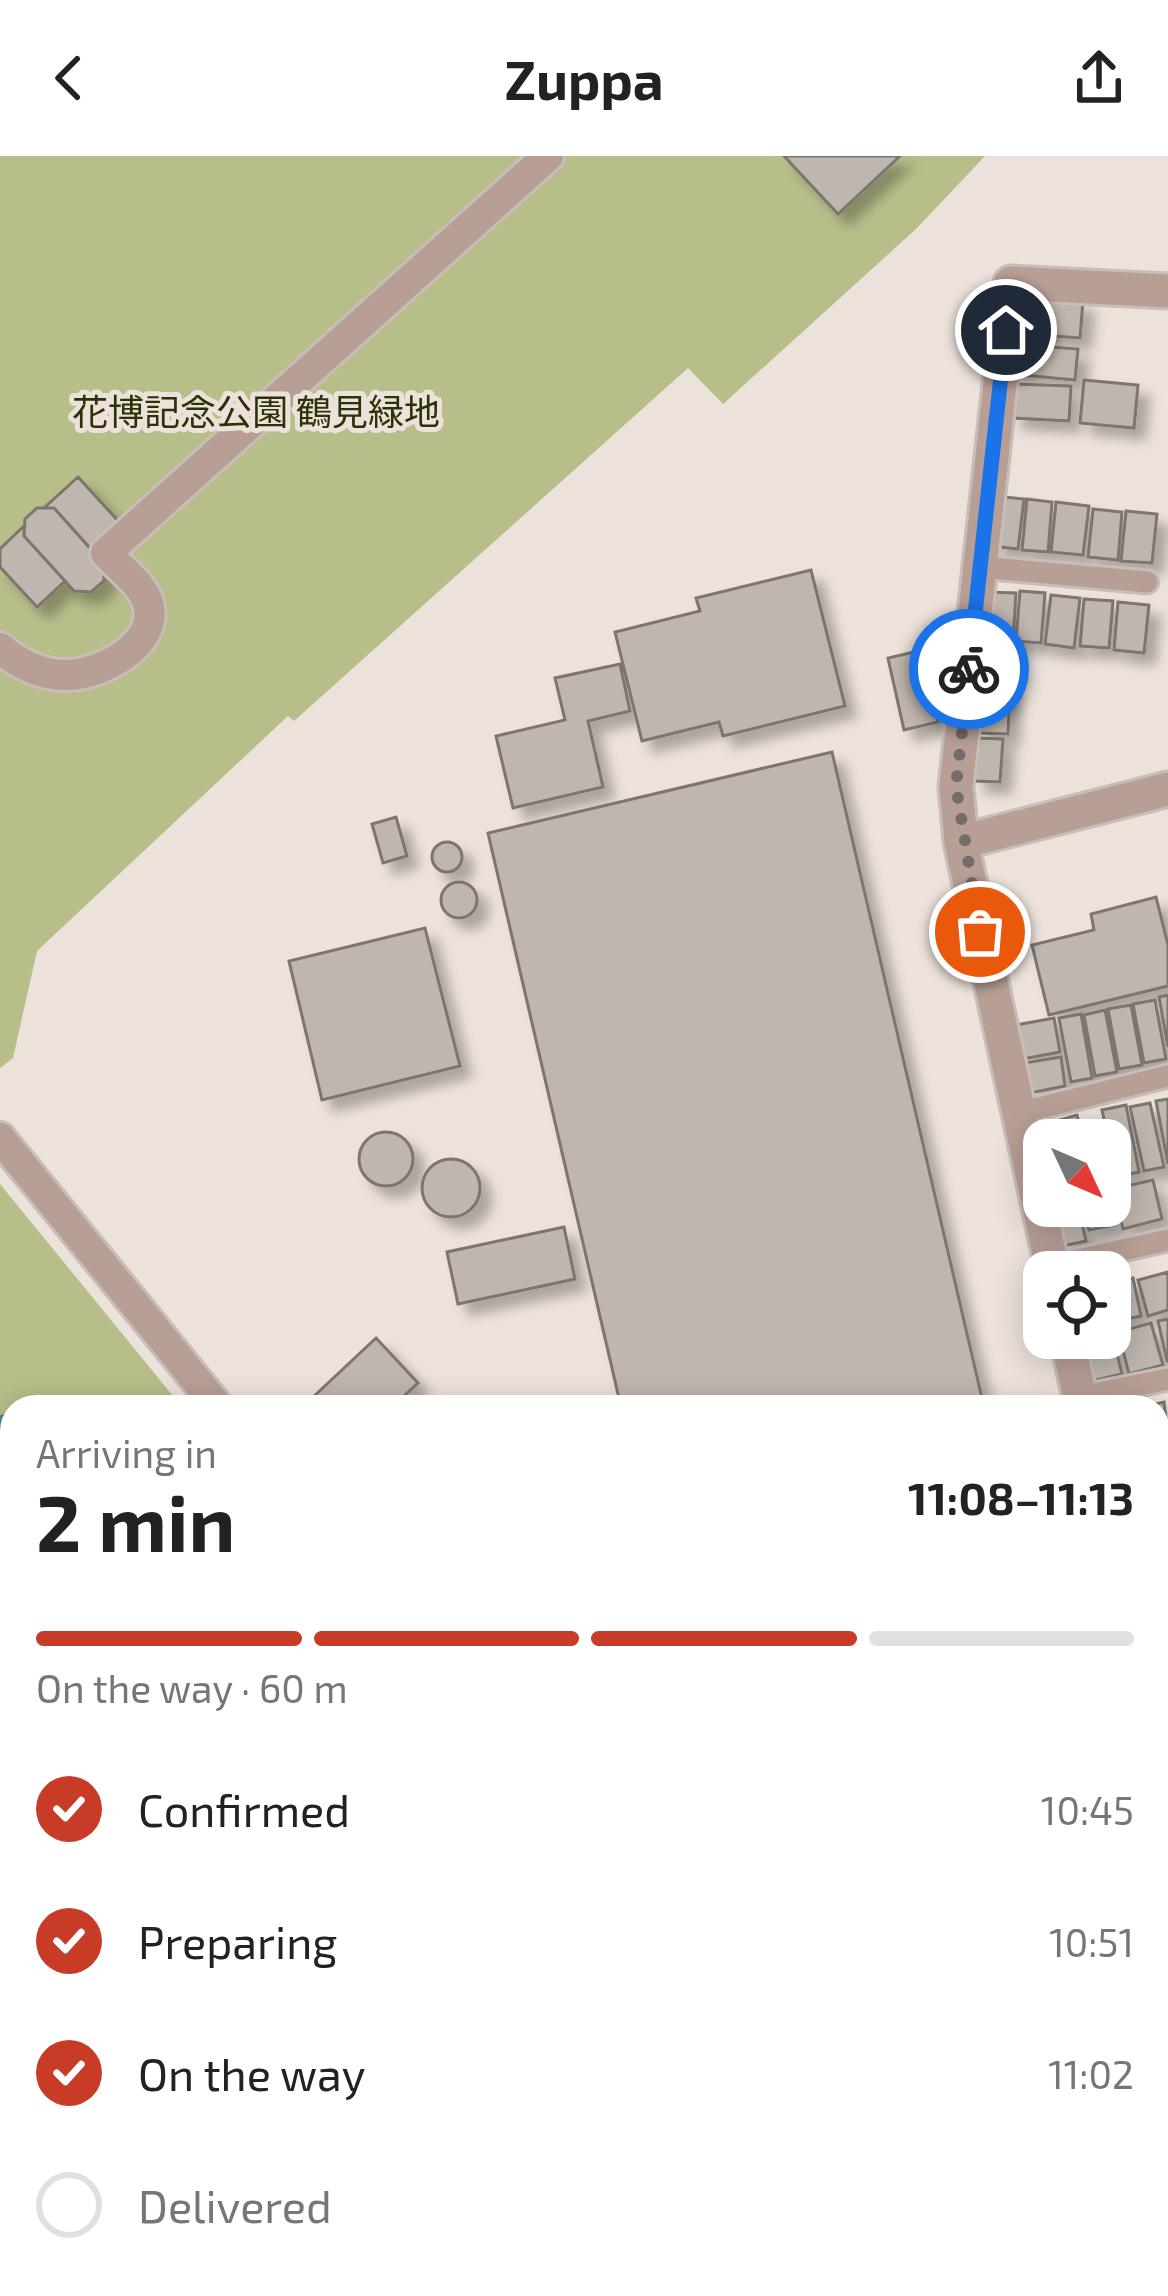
<!DOCTYPE html>
<html lang="en">
<head>
<meta charset="utf-8">
<style>
  :root { --surface:#fff; --page:#f6f6f6; --text:#222; --muted:#767676; --line:#e0e0e0; --accent:#c73b27 }
  body { margin:0; font-family:"Exo 2","Noto Sans JP",sans-serif; background:var(--page); color:var(--text); height:100vh; display:flex; flex-direction:column; font-size:45px; white-space:nowrap }
  * { box-sizing:border-box; margin:0 }
  p { font-size:39px; color:var(--muted) }
  .icon { flex:none; width:66px; height:66px; fill:none; stroke:currentColor; stroke-width:2; stroke-linecap:round; stroke-linejoin:round }
  .map { position:relative; flex:1; overflow:hidden }
  .drawer { position:absolute; left:0px; top:1239px; width:1170px; height:903px; display:flex; flex-direction:column; background:var(--surface); border-radius:36px 36px 0 0; box-shadow:0 6px 30px #0003 }
  .drawer>* { flex:none }
  .needle { width:78px; rotate:134deg }
  .tools { position:absolute; left:1023px; top:963px; display:grid; gap:24px }
  .tools a { display:grid; place-items:center; width:108px; height:108px; border-radius:24px; background:var(--surface); box-shadow:0 6px 30px #0003; font-size:60px }
  .pin { position:absolute; display:grid; place-items:center; width:102px; height:102px; color:#fff; margin:-51px; border:6px solid #fff; border-radius:50%; box-shadow:0 3px 12px #0007 }
  .courier { position:absolute; display:grid; place-items:center; width:120px; height:120px; margin:-60px; border:9px solid #1a73e8; border-radius:50%; background:#fff; color:#222; box-shadow:0 3px 15px #0007 }
  .overview em { font-style:normal; font-weight:700 }
  .overview div { display:flex; flex-direction:column-reverse }
  .overview { display:flex; align-items:center; justify-content:space-between; height:204px; padding:0 36px }
  h1 { font-size:78px; font-weight:700; line-height:90px }
  .bar { display:grid; grid-template-columns:repeat(4,1fr); gap:18px 12px; align-content:center; height:144px; padding:0 36px }
  .bar i { height:15px; border-radius:9px; background:var(--line) }
  .bar .current { background:var(--accent) }
  .bar p { grid-column:span 4 }
  ol { padding:0 36px; list-style:none }
  li { display:flex; align-items:center; gap:36px; height:132px }
  li p { margin-inline-start:auto }
  li .icon { padding:12px; border-radius:50%; background:var(--accent); color:#fff; stroke-width:4 }
  li:last-child { color:var(--muted) }
  li i { width:66px; height:66px; border:6px solid var(--line); border-radius:50% }
  header { display:flex; justify-content:space-between; align-items:center; height:156px; padding:0 36px; background:var(--surface); font-size:54px; font-weight:700 }
  .map>svg:first-child { display:block }
  .green { fill:#b7be8a }
  .water { fill:#61aaac; stroke:#538585; stroke-width:3 }
  .building { fill:#bfb6af; stroke:#7d746e; stroke-width:3; filter:url(#shadow) }
  .lines { fill:none; stroke-linecap:round; stroke-linejoin:round }
  .service-casing { stroke:#c7beb8; stroke-width:27 }
  .pedestrian-casing { stroke:#c7beb8; stroke-width:36 }
  .minor-casing { stroke:#c7beb8; stroke-width:39 }
  .tertiary-casing { stroke:#c7beb8; stroke-width:39 }
  .service { stroke:#b89f96; stroke-width:21 }
  .pedestrian { stroke:#b89f96; stroke-width:30 }
  .minor { stroke:#b89f96; stroke-width:33 }
  .tertiary { stroke:#b89f96; stroke-width:33 }
  .done { stroke:#726d69; stroke-width:12; stroke-dasharray:0 21.6 }
  .route { stroke:#1a73e8; stroke-width:15 }
  .labels { text-anchor:middle; dominant-baseline:central; stroke-width:10; stroke-linejoin:round; paint-order:stroke }
  .park-label { font-size:36px; fill:#2d3106; stroke:#ece2db }
</style>
</head>
<body>
<header><svg class="icon" aria-label="back" viewBox="0 0 24 24"><path d="M15 5l-7 7 7 7"/></svg>Zuppa<svg class="icon" aria-label="share" viewBox="0 0 24 24"><path d="M12 15V3M7 8l5-5 5 5M5 13v7h14v-7"/></svg></header>
<div class="map">
<svg width="1168" height="2140" viewBox="0 0 1168 2140">
  <defs>
    <filter id="shadow"><feDropShadow dx="11" dy="11" stdDeviation="6" flood-color="#0004"/></filter>
  </defs>
  <rect width="100%" height="100%" fill="#ece2db"/>
  <!-- green -->
  <path class="green" d="M0 0H985L916 73 723 248 688 212 294 565 288 560 37 795 13 902 0 912Z
    M0 1028 182 1251H12V1520L0 1510Z"/>
  <!-- water -->
  <path class="water" d="M12 1256V1443L0 1436V1261Z"/>
  <!-- building -->
  <path class="building" d="M784 0H900L838 58Z
    M1029 142 1083 145 1080 182 1026 178Z
    M1015 188 1078 193 1075 224 1012 218Z
    M1084 224 1138 229 1134 272 1080 267Z
    M1014 228 1071 230 1069 265 1012 262Z
    M78 321 120 367 91 393 54 352H44Z
    M995 340 1024 343 1018 393 990 390Z
    M1027 343 1052 346 1048 396 1022 394Z
    M1056 346 1089 350 1083 399 1051 396Z
    M37 352H54L104 408V425L91 436 74 435 24 380 25 363Z
    M1093 353 1122 356 1118 404 1088 401Z
    M1126 355 1157 358 1152 407 1121 405Z
    M24 370V380L65 425 37 451 0 411V393Z
    M811 414 845 550 723 580 719 566 642 585 615 476 700 455 696 442Z
    M1020 435 1045 437 1041 487 1016 485Z
    M987 436 1016 437 1013 485 984 484Z
    M1051 439 1080 442 1074 492 1045 488Z
    M1084 443 1113 445 1109 492 1080 490Z
    M1118 446 1149 449 1144 497 1114 494Z
    M922 494 938 566 904 574 888 502Z
    M620 508 630 555 588 565 603 631 513 652 496 580 565 564 555 522Z
    M979 531 1010 532 1008 578 978 577Z
    M976 582 1003 583 1000 626 974 625Z
    M832 596 984 1251H621L488 677Z
    M396 661 407 700 383 707 372 668Z
    M432 701a15 15 0 1 1 30 0a15 15 0 1 1-30 0Z
    M441 744a18 18 0 1 1 36 0a18 18 0 1 1-36 0Z
    M1156 741 1168 789V830L1049 859 1032 789 1094 774 1091 758Z
    M425 772 460 910 322 944 289 805Z
    M1168 839V891L1159 841Z
    M1155 844 1166 903 1144 907 1133 848Z
    M1131 849 1142 909 1119 913 1108 853Z
    M1105 854 1117 916 1095 920 1084 859Z
    M1081 858 1092 922 1071 926 1059 862Z
    M1054 862 1060 896 1023 903 1016 869Z
    M1061 901 1065 930 1030 937 1024 907Z
    M1168 943V1008L1156 945Z
    M1150 947 1164 1011 1144 1015 1130 951Z
    M1126 949 1139 1016 1116 1021 1102 954Z
    M1077 959 1083 984H1044V1001L1034 971Z
    M359 1003a27 27 0 1 1 54 0a27 27 0 1 1-54 0Z
    M422 1032a29 29 0 1 1 58 0a29 29 0 1 1-58 0Z
    M1153 1024 1162 1063 1123 1073 1113 1033Z
    M1110 1047 1115 1069 1089 1074 1084 1050Z
    M1055 1050H1078L1086 1085 1063 1090Z
    M564 1071 575 1123 458 1148 447 1096Z
    M1168 1116V1154L1148 1160 1138 1124Z
    M1133 1122 1141 1160 1112 1166 1110 1127Z
    M1168 1163V1205H1167L1158 1165Z
    M1151 1167 1163 1209 1129 1218 1118 1176Z
    M1111 1174 1122 1218 1092 1225 1083 1182H1110Z
    M376 1182 418 1227 392 1251H318L311 1243Z
    M1164 1246 1168 1280 1158 1283V1251H1143Z
    M1168 1290V1328L1158 1330V1292Z
    M1168 1462V1505L1159 1508 1158 1465Z
    M12 1687V1711L0 1701Z
    M1164 1746 1168 1800 1158 1803V1747Z
    M12 1768V1795L0 1785Z
    M2 1923 12 1933V1953L0 1967Z
    M12 1959V1996L0 1985V1972Z
    M1168 2128V2140H1152L1150 2133Z
    M78 2130H119L130 2140H69Z
    M148 2130H300L311 2140H150L144 2134Z
    M313 2130H349L339 2140H323Z
    M919 2130H966L929 2140H922Z
    M981 2130H1038L1039 2134 984 2140Z
    M1067 2130H1137L1100 2140H1069Z"/>
  <g class="lines">
    <defs>
      <path id="service" d="M980 411 1147 426
        M1019 957 1168 920
        M1051 1110 1168 1084
        M1079 1241 1168 1223
        M1055 2130 1056 2140"/>
      <path id="pedestrian" d="M0 492C18 508 43 520 68 519 102 518 160 488 148 447 141 426 120 413 106 397L548 0
        M0 982 218 1251"/>
      <path id="minor" d="M961 686 1168 633
        M1053 1116 961 686 956 630 1011 127 1168 135
        M1067 1182 1082 1251
        M1158 1350 1168 1348
        M0 1541 12 1551
        M1158 1612 1168 1659
        M0 1648 12 1633
        M697 2130 703 2140
        M38 2140 46 2130"/>
      <path id="tertiary" d="M1158 1975 1168 1972
        M719 2130 748 2140
        M661 2140 677 2130"/>
    </defs>
    <!-- service casing -->
    <use href="#service" class="service-casing"/>
    <!-- pedestrian casing -->
    <use href="#pedestrian" class="pedestrian-casing"/>
    <!-- minor casing -->
    <use href="#minor" class="minor-casing"/>
    <!-- tertiary casing -->
    <use href="#tertiary" class="tertiary-casing"/>
    <!-- service -->
    <use href="#service" class="service"/>
    <!-- pedestrian -->
    <use href="#pedestrian" class="pedestrian"/>
    <!-- minor -->
    <use href="#minor" class="minor"/>
    <!-- tertiary -->
    <use href="#tertiary" class="tertiary"/>
  </g>
  <g class="lines">
    <!-- done -->
    <path class="done" d="M969 513 956 630 980 776"/>
    <!-- route -->
    <path class="route" d="M969 513 1006 174"/>
  </g>
  <g class="labels">
    <!-- park labels -->
    <g class="park-label">
      <text x="256" y="254">花博記念公園 鶴見緑地</text>
    </g>
  </g>
</svg>
<div class="tools">
<a><svg class="needle" viewBox="-14 -14 28 28"><path d="M0-13l5 13h-10z" fill="#e53935"/><path d="M0 13l5-13h-10z" fill="#767676"/></svg></a>
<a><svg class="icon" aria-label="locate" viewBox="0 0 24 24"><circle cx="12" cy="12" r="6"/><path d="M12 2v4M12 18v4M2 12h4M18 12h4"/></svg></a>
</div>
<div class="pin" style="left:980px;top:776px;background:#ea580c"><svg class="icon" aria-label="bag" viewBox="0 0 24 24"><path d="M5 8h14l-1 12H6zM9 8a3 3 0 0 1 6 0"/></svg></div>
<div class="pin" style="left:1006px;top:174px;background:#1f2937"><svg class="icon" aria-label="home" viewBox="0 0 24 24"><path d="M3 11l9-7 9 7M6 9v11h12V9"/></svg></div>
<div class="courier" style="left:969px;top:513px"><svg class="icon" aria-label="bike" viewBox="0 0 24 24"><circle cx="6" cy="16" r="4"/><circle cx="18" cy="16" r="4"/><path d="M6 16l4-8h5l3 8M10 8l3 8H6M13 5h3"/></svg></div>
<section class="drawer">
<div class="overview"><div><h1>2 min</h1><p>Arriving in</p></div><em>11:08–11:13</em></div>
<div class="bar"><i class="current"></i><i class="current"></i><i class="current"></i><i></i><p>On the way · 60 m</p></div>
<ol>
<li><svg class="icon" aria-label="check" viewBox="0 0 24 24"><path d="M5 12l5 5 9-10"/></svg>Confirmed<p>10:45</p></li>
<li><svg class="icon" aria-label="check" viewBox="0 0 24 24"><path d="M5 12l5 5 9-10"/></svg>Preparing<p>10:51</p></li>
<li><svg class="icon" aria-label="check" viewBox="0 0 24 24"><path d="M5 12l5 5 9-10"/></svg>On the way<p>11:02</p></li>
<li><i></i>Delivered</li>
</ol>
</section>
</div>
</body>
</html>
